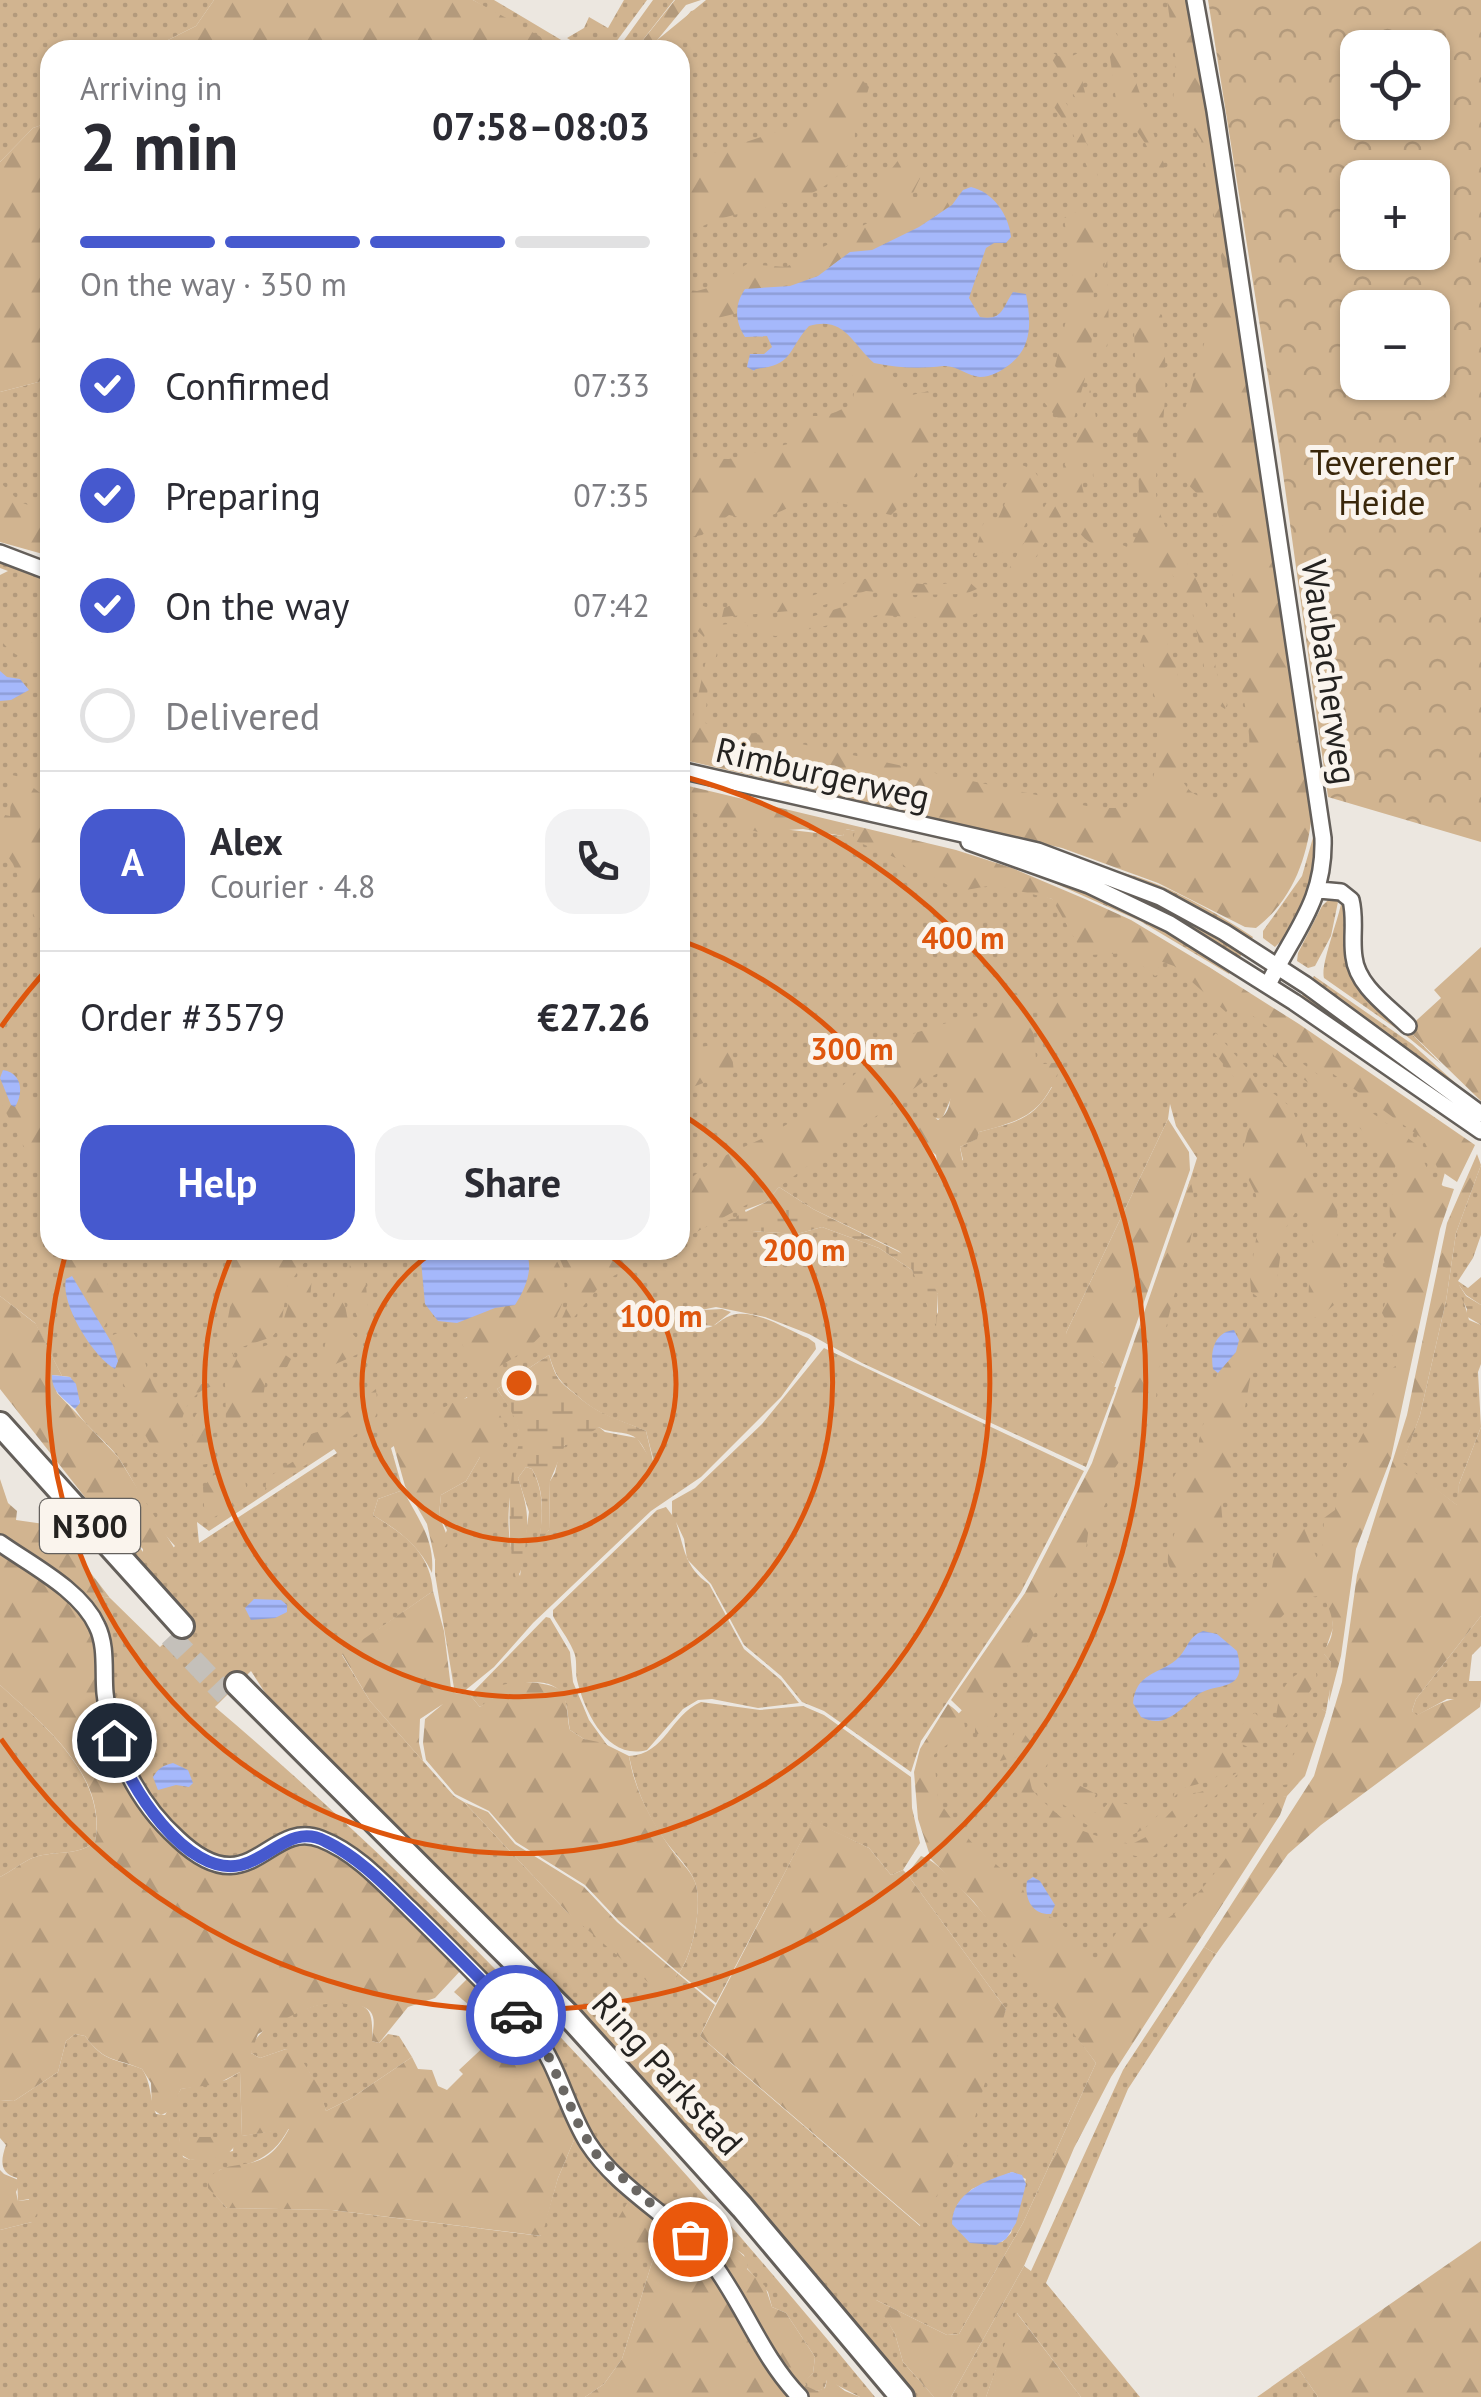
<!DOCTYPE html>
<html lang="en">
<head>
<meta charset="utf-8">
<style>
  :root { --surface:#fff; --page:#f2f2f3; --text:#2b2b33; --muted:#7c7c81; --line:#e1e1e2; --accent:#4659ce }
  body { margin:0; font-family:"PT Sans",sans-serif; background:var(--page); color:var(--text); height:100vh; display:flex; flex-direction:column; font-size:38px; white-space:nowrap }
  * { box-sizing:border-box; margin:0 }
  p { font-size:32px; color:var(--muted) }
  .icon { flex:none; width:55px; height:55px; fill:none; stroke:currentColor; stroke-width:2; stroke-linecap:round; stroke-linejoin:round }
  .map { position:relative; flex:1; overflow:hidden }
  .details { position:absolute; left:40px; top:40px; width:650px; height:1220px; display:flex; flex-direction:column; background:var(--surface); border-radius:30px; box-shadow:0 2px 8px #0004 }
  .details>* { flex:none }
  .controls { position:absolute; left:1340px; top:30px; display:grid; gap:20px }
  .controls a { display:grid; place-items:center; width:110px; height:110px; border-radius:20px; background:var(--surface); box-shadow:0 2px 8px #0004; font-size:50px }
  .pin { position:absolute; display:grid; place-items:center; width:85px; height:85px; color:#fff; margin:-42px; border:5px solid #fff; border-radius:50%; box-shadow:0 2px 10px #0007 }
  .courier { position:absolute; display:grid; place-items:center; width:100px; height:100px; margin:-50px; border:8px solid #4659ce; border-radius:50%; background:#fff; color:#222; box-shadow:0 2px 12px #0007 }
  .summary em { font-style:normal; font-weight:700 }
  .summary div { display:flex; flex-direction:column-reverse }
  .summary { display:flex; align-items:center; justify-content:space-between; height:170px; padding:0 40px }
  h1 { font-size:65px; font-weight:700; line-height:75px }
  .bar { display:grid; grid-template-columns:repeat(4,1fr); gap:15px 10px; align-content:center; height:120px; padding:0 40px }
  .bar i { height:12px; border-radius:8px; background:var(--line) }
  .bar .current { background:var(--accent) }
  .bar p { grid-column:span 4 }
  .line { display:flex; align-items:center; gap:25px; padding:0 40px; border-top:2px solid var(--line) }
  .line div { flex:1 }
  .round { display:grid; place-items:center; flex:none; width:105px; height:105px; border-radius:30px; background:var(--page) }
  ol { padding:0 40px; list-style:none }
  li { display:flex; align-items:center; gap:30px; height:110px }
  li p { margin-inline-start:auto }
  li .icon { padding:10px; border-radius:50%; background:var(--accent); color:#fff; stroke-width:4 }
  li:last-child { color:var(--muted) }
  li i { width:55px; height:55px; border:5px solid var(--line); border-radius:50% }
  .button { display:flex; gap:20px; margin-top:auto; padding:20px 40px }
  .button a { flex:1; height:115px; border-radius:30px; background:var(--accent); color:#fff; font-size:40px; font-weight:700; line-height:115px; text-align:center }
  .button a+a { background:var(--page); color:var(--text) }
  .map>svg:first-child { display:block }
  .grass { fill:url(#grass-dots); fill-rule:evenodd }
  .forest { fill:url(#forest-firs) }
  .wetland { fill:url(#wetland-marsh) }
  .park { fill:url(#park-crowns); fill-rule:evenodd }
  .water { fill:url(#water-rules) }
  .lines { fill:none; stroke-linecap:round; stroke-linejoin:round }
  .highway-tunnel { stroke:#c4c0ba; stroke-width:22; stroke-dasharray:22 11; stroke-linecap:butt }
  .minor-casing { stroke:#645f5a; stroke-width:20 }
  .highway-casing { stroke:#645f5a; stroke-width:28 }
  .minor { stroke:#fff; stroke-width:15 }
  .highway { stroke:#fff; stroke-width:22 }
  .done { stroke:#6a6763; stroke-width:10; stroke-dasharray:0 18 }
  .route { stroke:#4659ce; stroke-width:12 }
  .ring { fill:none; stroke:#de560d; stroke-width:5 }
  .labels { text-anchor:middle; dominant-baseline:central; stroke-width:10; stroke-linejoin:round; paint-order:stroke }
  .shield { fill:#faf4ed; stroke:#64615e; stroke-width:2.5 }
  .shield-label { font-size:32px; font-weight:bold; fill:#242220 }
  .park-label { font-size:35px; fill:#3a270a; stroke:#faf4ed }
  .street-label { font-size:35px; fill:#242220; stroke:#faf4ed }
  .centre { fill:#de560d; stroke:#faf4ed; stroke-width:5 }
  .ring-label { font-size:30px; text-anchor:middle; font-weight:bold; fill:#de560d; stroke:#faf4ed; stroke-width:10; stroke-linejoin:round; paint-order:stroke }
</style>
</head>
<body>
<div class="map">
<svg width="1481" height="2397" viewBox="0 0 1481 2397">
  <defs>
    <pattern id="grass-dots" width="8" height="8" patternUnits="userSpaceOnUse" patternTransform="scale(2.5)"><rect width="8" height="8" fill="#d1b490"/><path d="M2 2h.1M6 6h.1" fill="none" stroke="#b39a7c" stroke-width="1.8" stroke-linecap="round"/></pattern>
    <pattern id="forest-firs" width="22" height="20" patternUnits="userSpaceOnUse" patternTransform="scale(2.5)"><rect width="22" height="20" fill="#d1b490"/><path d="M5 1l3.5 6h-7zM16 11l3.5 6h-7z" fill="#b39a7c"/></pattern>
    <pattern id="wetland-marsh" width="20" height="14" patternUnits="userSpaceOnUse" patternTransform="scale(2.5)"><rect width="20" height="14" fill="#d1b490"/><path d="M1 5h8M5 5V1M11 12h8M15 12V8" fill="none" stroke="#b39a7c"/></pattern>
    <pattern id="park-crowns" width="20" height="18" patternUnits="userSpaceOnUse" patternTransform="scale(2.5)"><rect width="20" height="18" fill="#d1b490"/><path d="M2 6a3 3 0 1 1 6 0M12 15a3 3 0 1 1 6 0" fill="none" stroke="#b39a7c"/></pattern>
    <pattern id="water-rules" width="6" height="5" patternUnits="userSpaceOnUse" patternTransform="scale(2.5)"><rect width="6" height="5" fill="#a5b8fb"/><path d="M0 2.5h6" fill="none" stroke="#8e9ed7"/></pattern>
  </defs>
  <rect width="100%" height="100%" fill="#ece7e0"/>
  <!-- grass -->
  <path class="grass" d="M0 0H214L196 26 148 50H50V122L33 128 0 162Z
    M473 0H494L578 50H554Z
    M624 0H647L610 50H586L567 38 584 28 589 17 608 28Z
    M653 0H674L635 50H617Z
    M706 0H1186L1304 813 977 814 680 749V50H645Z
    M50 379V537L0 517V392Z
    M0 556 50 575V1250H680V806L791 830 843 836 845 829 856 831 877 848 970 868 1052 899 1210 968 1455 1135 1429 1232 1374 1495 1332 1617 1333 1628 1324 1654 1331 1662 1332 1678 1326 1712 1322 1709 1298 1783 1305 1776 1287 1796 1283 1797 1118 2042 920 1819 924 1750 962 1710 1026 1612 1099 1470 1197 1158 1176 1126 1170 1104 1168 1119 1066 1333 1103 1363 1114 1387H1116L1086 1467 862 1363 809 1334 765 1317 716 1307 696 1311 690 1318 696 1329C720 1328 715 1321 732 1315 755 1308 787 1330 808 1338L815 1343 816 1349 781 1397 701 1477 651 1511 533 1623 494 1667 462 1693 454 1688 435 1574V1560L447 1530 439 1515 441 1495 466 1481 480 1457 467 1397 391 1448 403 1490 378 1499 373 1515C405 1535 430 1552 433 1591L342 1655 370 1701 454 1796 464 1802 567 1912 674 1984 677 1973 715 2005 700 2036 719 2053 920 2226 1006 2009 907 1874 921 1856C958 1866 1067 2024 1096 2063L1023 2223 959 2334 947 2335 876 2300 895 2334 903 2362 934 2397H909L286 1725 251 1671 215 1707C458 1913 673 2151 875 2397H860L827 2380 824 2389 817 2391 807 2388 804 2381 813 2373 815 2357 786 2313 772 2307 768 2292 747 2268 744 2255 726 2242 703 2247 615 2168 587 2132 553 2056 380 1873 251 1856 213 1858 167 1822 123 1754 88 1606 99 1596 110 1598 160 1647 188 1620 77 1504 84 1496C110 1517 133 1536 152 1564L148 1567 151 1571 175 1546C150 1520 138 1486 118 1457 105 1440 87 1428 75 1409L80 1402 70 1377 62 1376 35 1323 0 1296V575L8 571 0 568ZM1052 1087C1033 1121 1014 1122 979 1132L976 1139 960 1147 963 1160 937 1174 939 1166 930 1147 933 1118 942 1119 952 1096ZM779 1187 813 1209 899 1251 938 1294V1314L912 1270 879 1248 822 1227 797 1234 752 1231 745 1210 766 1202ZM549 1355C558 1383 561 1381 581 1399 602 1417 621 1420 646 1431L655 1466 637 1438 605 1432 599 1427 565 1445 559 1455 555 1473 550 1481 549 1530 540 1540C542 1515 545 1493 532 1469L526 1467 518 1478 529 1512 520 1576C507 1548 506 1515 512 1485 515 1467 523 1449 519 1431 517 1415 506 1402 497 1389ZM334 1449 337 1453 199 1543 197 1522 209 1531ZM1012 2172 1026 2179 1011 2233 1002 2242 957 2205 972 2189Z
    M1314 834 1317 835C1315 874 1306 920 1275 947L1263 938V931L1302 876Z
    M988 843 1153 899 1245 950 1239 958 1124 892Z
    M1016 866C1094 883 1164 928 1233 968L1229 974 1140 921Z
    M1103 869C1150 874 1214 911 1253 937L1249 944Z
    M1331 897H1339L1331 936 1315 966 1308 968 1297 961 1298 953 1322 906Z
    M1342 899 1347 903 1349 954 1407 1029 1441 1064 1404 1034 1324 978C1320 965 1339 919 1342 899Z
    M1314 976 1412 1044 1481 1106 1309 983Z
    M1306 989 1481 1117V1125L1299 1001Z
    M1481 1165V1235L1473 1258 1458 1281 1468 1288 1481 1277V1305L1466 1295 1459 1285 1469 1320 1481 1325V1364L1478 1372 1481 1427 1459 1484 1458 1506 1402 1464 1420 1415 1446 1301 1456 1233Z
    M722 1309 731 1312 713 1326 694 1324V1316L703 1310Z
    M824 1348 1084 1471 1021 1592 921 1741 911 1772 824 1711 802 1702 781 1676 744 1645 711 1584 687 1559 684 1539 676 1522C684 1546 684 1567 709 1584L744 1649 781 1680 799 1703 758 1708 712 1699 698 1700 683 1709 647 1750C608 1761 585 1713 577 1680 575 1670 578 1659 573 1650 568 1638 559 1627 553 1616V1610L657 1510 666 1507 672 1515V1501L695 1488 762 1424Z
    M1481 1616V1646L1472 1655 1469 1681H1481V1700L1447 1699 1416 1716 1412 1711 1416 1699Z
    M546 1617 550 1618 570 1652 573 1682 589 1720 610 1749 584 1739 570 1730C568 1721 568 1706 564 1698 553 1671 510 1685 491 1693L487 1703 480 1707 470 1695Z
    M0 1685C44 1725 107 1776 95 1842 74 1858 53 1849 30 1859 20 1864 10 1872 0 1877Z
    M701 1702 760 1710 803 1706 824 1715 911 1777 912 1808 920 1843 903 1870 891 1875 869 1848 812 1821 716 2003 679 1973C693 1955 703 1904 695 1882 690 1868 675 1854 667 1843 647 1816 636 1789 629 1756 666 1754 670 1715 701 1702Z
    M1204 1947 1216 1954 1128 2089 1046 2283 1140 2397H1081L1017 2313 986 2397H951L1024 2266 1031 2271 1123 2070Z
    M329 2002C366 2004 374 2002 372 2041L379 2043 388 2034 399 2036 412 2057 350 2099 326 2111C318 2085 309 2065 286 2049L260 2058 251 2053C253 2024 304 2008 329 2002Z
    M75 2034 85 2036C105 2063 114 2058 142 2069 152 2084 149 2097 156 2114L165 2115 181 2089 226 2080 240 2072 242 2136 289 2128C273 2158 253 2165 219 2170L216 2196 227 2208 332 2210 541 2236 558 2178 577 2133 632 2195 654 2256 622 2359 604 2384 585 2397H0V2230L32 2222 29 2199 18 2201 17 2178C0 2173 0 2162 6 2145L0 2138V2100L14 2101 58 2072 66 2041ZM179 2137H234L233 2151 190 2160 183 2157Z
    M1298 2368 1318 2397H1257Z"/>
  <!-- forest -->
  <path class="forest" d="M214 0H473L565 50H148L196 26Z
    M675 0H701L686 5 649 50H635Z
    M1167 0H1188L1205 93 1312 812C1308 857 1293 900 1256 928L1245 927 1158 883 1062 848 680 759V724L696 722 693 717 713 630 719 625 749 622 744 635 723 632 708 684 705 723 1096 808H1130L1149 793 1155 770 1159 709 1138 648 1143 635 1153 631C1180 639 1183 709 1182 735 1181 754 1173 770 1186 786 1196 801 1220 802 1234 792 1245 783 1248 772 1249 758 1252 727 1242 697 1238 667 1233 618 1239 561 1218 515 1215 508 1209 504 1203 499 1175 473 1174 470 1178 433L1224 275 1201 140 1173 101 1176 62Z
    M714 6 674 50H659L691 11Z
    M1111 23 1126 53 1164 164V177L1145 143 1130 121 1122 115 1116 100 1106 29Z
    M1044 46C1057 56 1063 62 1078 53L1081 55 1083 85 1092 119 1091 131 1075 97Z
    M1051 77C1073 115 1094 148 1101 192L1094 183 1073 134 1049 100 1046 93Z
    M863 81 869 87C866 100 858 111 856 124 853 136 858 151 850 162 820 204 766 205 723 218 708 223 693 230 680 238V171L713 153 800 124 832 82Z
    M50 122V379L0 392V162L33 128Z
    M900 158 916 160 925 168 911 197 958 199 956 202 919 227 872 250 850 252 818 276 790 285 770 288 738 303V313L701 322 680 317V289L697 291 715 286 747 264 786 267 877 218 881 208V182Z
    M1073 212 1085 214 1102 229 1094 282 1093 331 1088 367 1071 430 1066 421 1056 417 1039 396 1044 389 1059 390 1061 372 1055 366 1074 287 1064 218Z
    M1107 252 1109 335 1104 358 1096 363 1101 283Z
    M1153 309 1162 315C1166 353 1167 393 1162 431 1159 451 1155 473 1156 493 1159 535 1193 560 1204 598 1214 633 1211 670 1227 704L1225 709 1211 700 1193 614 1171 572 1154 585C1147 577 1140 567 1132 561 1111 545 1085 552 1074 522L1099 521 1111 540 1127 547 1133 543 1140 527 1134 328 1139 315Z
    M867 357 882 365 912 395 933 390 925 416 932 436 929 448 898 508 891 515C866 510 838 499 813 502 775 505 776 527 729 515L702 535 680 539V458L729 459 788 444C786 415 795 416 819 416 830 416 842 409 852 404L855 387 850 366 856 358Z
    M1090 390C1095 399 1103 470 1104 486L1100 492 1094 484 1092 458 1086 453 1078 470 1085 498 1065 500 1056 485 1077 434Z
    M1017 463 1034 470 1044 487 1012 551 974 556 985 518 997 521 1009 494 1005 487Z
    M0 482 20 502 50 513V556L0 542Z
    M1050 497 1061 517 1024 576 1011 580 1005 576Z
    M965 578 977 589 965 594 913 595 866 591 812 609 722 617 724 608C747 597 771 603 795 600 818 597 839 581 863 579 897 577 932 593 965 578Z
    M987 592 996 606 970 616 948 619 878 615 776 636 766 635 757 622 814 616 861 601H967Z
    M680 598 706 607 712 618 704 637 680 614Z
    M4 640H22L50 648V671C36 656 20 664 3 643Z
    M12 775 20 777 50 801V955L13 864 0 845V814L10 816Z
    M680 784 956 850 1012 868 1085 899 1131 920 1209 967 1299 1024 1475 1145 1457 1182 1438 1169 1423 1139 1235 1003 1226 1012 1174 966 1157 960 1160 974 1155 976 1126 953 1090 955 1081 950 1052 899 994 885 966 890 953 888 924 872 910 871 896 858 853 840 855 831 846 829 843 836 803 829 758 832 680 809Z
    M1481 947V1101L1407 1029 1441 998 1434 990Z
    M1065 994 1079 998 1088 1019 1051 1050C1037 1042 1040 1019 1039 1002Z
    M1016 995 1031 1001 1036 1059 1044 1064 1062 1062C1044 1112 1029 1119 979 1132L977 1139 960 1147 964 1169 960 1178 940 1180 936 1155 919 1140 917 1130 929 1113 938 1120C954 1112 950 1091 951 1075L944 1070 927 1079 779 1187 680 1241V1187L711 1162 768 1136 815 1107 816 1097 838 1090 890 1041 959 1019 979 1016 998 998Z
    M1255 1030 1416 1144 1430 1175 1443 1186 1454 1189 1440 1229 1391 1458 1356 1549 1341 1656 1329 1702 1331 1662 1322 1652C1338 1636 1334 1613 1322 1596 1298 1595 1280 1619 1264 1635L1248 1618C1255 1607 1264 1595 1268 1583 1276 1561 1273 1530 1297 1519L1302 1524 1322 1570 1324 1518 1335 1510 1338 1482 1372 1416 1373 1395 1378 1380 1399 1363 1391 1330 1382 1313C1389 1293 1389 1278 1383 1257L1397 1232 1398 1219 1391 1221C1385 1201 1400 1181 1402 1160L1398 1159 1391 1179 1383 1184 1379 1176 1380 1148 1333 1102 1275 1057Z
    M1216 1033 1260 1083 1292 1108 1306 1145 1309 1167 1315 1180 1337 1204 1338 1254 1344 1286 1334 1305 1319 1317H1312C1301 1284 1322 1245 1307 1214L1295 1213 1284 1231 1274 1300 1263 1301 1251 1292 1250 1276 1258 1227 1256 1195 1240 1162 1250 1122 1241 1109 1233 1076 1206 1043Z
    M714 1045 732 1054 734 1073 728 1079 716 1078 680 1092V1050Z
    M0 1078 12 1106 20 1096 21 1088C40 1109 50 1139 50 1167L43 1172 33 1164 0 1101Z
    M1168 1119 1189 1152 1190 1170 1114 1388 1102 1377 1103 1363 1070 1341 1066 1333Z
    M1477 1154 1481 1165 1456 1233 1446 1301 1420 1415 1403 1463 1457 1505 1459 1484 1481 1427V1616L1416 1699 1412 1711 1417 1715C1439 1704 1455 1693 1481 1700L1480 1707 1321 1825 1288 1854 1216 1954 1204 1947 1314 1776 1342 1682 1357 1575 1407 1415 1447 1223Z
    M1190 1180C1204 1221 1181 1267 1171 1307 1163 1338 1158 1367 1156 1399L1127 1428 1130 1447 1114 1469V1486L1100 1515 1089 1526 1085 1557 1061 1584 1021 1658C1013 1662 1000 1682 990 1690 1003 1710 994 1724 975 1736V1723L951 1700 1025 1593 1092 1463Z
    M59 1250H80L106 1279 115 1306 103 1329 93 1317 76 1278 68 1277Z
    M231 1250H313L287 1287 281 1326 272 1337 233 1350 235 1357C220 1339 228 1323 231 1301 233 1285 231 1267 231 1250Z
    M525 1250H549C595 1305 529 1353 483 1375L464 1358 461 1320 519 1300C525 1283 534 1267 525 1250Z
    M554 1250H663L604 1281 571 1321 561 1320C575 1296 569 1272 554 1250Z
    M355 1251 363 1253 371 1340C353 1320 341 1274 355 1251Z
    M313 1262C310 1289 314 1333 279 1333L299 1273Z
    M340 1280 350 1331 367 1350 320 1371 336 1287Z
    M0 1296 36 1324 62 1376 52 1375 57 1393 118 1457 176 1551 152 1572 147 1567 151 1563 143 1555V1549L84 1496 0 1389Z
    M1256 1320 1263 1343 1261 1354 1252 1368 1239 1441 1231 1447V1482L1221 1504 1223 1526 1218 1545 1194 1574C1149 1578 1175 1540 1178 1521 1180 1507 1175 1493 1172 1480L1177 1471H1189L1199 1462V1440L1217 1374 1236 1352 1248 1323Z
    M130 1328C149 1351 143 1386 168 1403 190 1400 192 1377 217 1385 187 1390 173 1424 186 1450L156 1454 140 1426 137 1408 115 1369 116 1354 108 1337Z
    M270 1344 291 1359 287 1367 271 1368 266 1376 263 1399 230 1426 226 1423 225 1382 238 1356Z
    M376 1389 378 1411 371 1425 265 1490 267 1478 294 1461 311 1434 324 1430Z
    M474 1397C506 1406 514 1436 495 1461L480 1457 466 1481 441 1495 439 1515 449 1541 435 1560 427 1524 405 1486 386 1418C395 1418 403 1423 411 1421 435 1418 450 1398 474 1397Z
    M209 1399 208 1446 212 1463 201 1465C194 1432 181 1427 209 1399Z
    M225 1474 245 1480 248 1499 205 1522 203 1487 214 1475Z
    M0 1479 8 1503 17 1511 16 1520 51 1525 57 1533 72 1540 90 1572 110 1598 99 1596 88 1606 0 1538Z
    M403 1490C418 1519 435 1539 432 1573 419 1545 399 1531 373 1515L378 1499Z
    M0 1549 69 1600 92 1628 121 1774 215 1869C245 1859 282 1840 314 1843 349 1846 435 1940 463 1968L435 1998 408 2007 379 2043 372 2041C372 2034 375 2024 373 2017 371 2008 362 2006 354 2005 316 1997 290 2017 258 2034L251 2053 260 2058 286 2049 297 2052 320 2089 326 2111 350 2099 412 2057 418 2069 432 2070 438 2086 447 2090 463 2074 459 2070 489 2042C491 2019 469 2006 454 1992L470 1976 534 2043 577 2133 558 2178 542 2236 332 2210 227 2208 208 2188V2178C236 2152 261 2181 289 2129L242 2136 240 2072 217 2084 181 2089 170 2111 161 2115 152 2109 151 2083 142 2069C114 2057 105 2063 85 2036L75 2034 66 2041 58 2072 14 2101 0 2100V1877C10 1872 20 1864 30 1859 53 1849 74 1858 95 1842 108 1776 44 1725 0 1685Z
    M433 1591 444 1631 451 1688 455 1693 470 1695 480 1707C489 1702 486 1696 494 1689 506 1679 552 1680 562 1692 568 1700 567 1720 570 1730L584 1739 603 1743 629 1756C635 1792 651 1820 671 1849 678 1859 691 1871 695 1882 703 1904 693 1954 679 1973L619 1921 585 1885 516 1842 489 1811 455 1794 426 1760 423 1743 425 1719 443 1704 420 1719 419 1743 423 1761 370 1701 342 1654Z
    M1307 1669 1316 1672 1317 1681 1280 1735 1275 1732C1277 1704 1278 1681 1307 1669Z
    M948 1704C965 1717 966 1721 965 1741L953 1740 934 1755 938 1800 953 1821 975 1846 1022 1887 1028 1902 1039 1912 1057 1920 1066 1928 1068 1941 1088 1962H1098L1116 1933C1134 1929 1153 1927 1168 1918 1207 1895 1241 1834 1268 1798L1287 1796 1280 1815 1111 2077 1074 2148 1024 2266 951 2397H934L903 2362 895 2334 874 2299 947 2335 959 2334 1023 2223 1096 2063 974 1902 931 1859 918 1819 914 1772 920 1749Z
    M1321 1708 1326 1712 1305 1776 1298 1783 1283 1785 1281 1776Z
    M1255 1713 1262 1720 1260 1749 1257 1751 1237 1742 1236 1735 1247 1717Z
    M1018 1726 1048 1763C1042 1773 1039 1779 1047 1788L1065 1778 1096 1794 1091 1806 1094 1813 1100 1812 1111 1800 1160 1813 1144 1829 1130 1836 1091 1827 1078 1820 1067 1807 1045 1793 1034 1763 1020 1756 1000 1761Z
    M1224 1750 1240 1761 1210 1781 1183 1788 1173 1798C1178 1776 1200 1770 1213 1752Z
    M1019 1765 1027 1769 1032 1789 1039 1798 1072 1827 1114 1842 1132 1844 1148 1836 1186 1796 1214 1788 1244 1768 1154 1856 1141 1857 1116 1852 1088 1862 1048 1818 996 1771Z
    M464 1802 488 1812 515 1844 584 1887 617 1922 677 1973 671 2002 567 1912Z
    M812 1820 869 1848 891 1875 903 1870 907 1874 1006 2009 972 2128 921 2226 700 2036Z
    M179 2137H234V2147L225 2157 190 2160 180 2154Z
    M0 2170 4 2174 21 2181 16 2192 18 2201 35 2199 42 2205 32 2222 0 2230Z
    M632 2195 703 2247 712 2235 732 2245 748 2260 747 2269 765 2286 772 2307 786 2313 815 2357 813 2373 805 2381 806 2386 817 2391 825 2388 827 2380H831L845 2391 860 2397H585L604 2384 622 2359 654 2256 604 2242Z
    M1481 2241V2397H1318L1298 2368Z
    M1016 2312 1081 2397H986Z"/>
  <!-- wetland -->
  <path class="wetland" d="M779 1187 813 1209 909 1257 930 1279 938 1294 936 1327 912 1270 879 1248 822 1227 797 1234 752 1231 727 1221 766 1202Z
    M1459 1285 1466 1296 1481 1305V1325L1466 1316 1467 1309 1457 1289Z
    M549 1355C557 1383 560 1381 581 1399 603 1417 620 1419 646 1431L655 1469C649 1461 645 1447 638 1440 628 1429 610 1435 599 1427L574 1444 565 1445 550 1481 549 1530 539 1543C542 1517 546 1493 532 1469L526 1467 518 1478C528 1508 529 1518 525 1549 523 1561 523 1570 516 1579 509 1549 509 1523 510 1493 513 1439 535 1443 497 1389Z"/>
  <!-- park -->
  <path class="park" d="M1208 0H1481V842L1328 797 1280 452ZM1358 48H1432V122H1358ZM1358 178H1432V252H1358ZM1358 308H1432V382H1358Z"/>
  <!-- water -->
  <path class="water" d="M971 187C993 192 1009 215 1011 237L1006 243H994L986 248 969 298 980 317C1003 321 1002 308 1013 292L1026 294C1031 321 1033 347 1009 365 1001 371 991 377 980 377 968 376 956 365 943 366 921 369 897 368 874 363 851 343 845 316 809 326 790 346 793 364 763 368 748 369 760 374 747 367L750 354H764L772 347 767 336 745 337C735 322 734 305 745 289L790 286 818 276 850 252 872 250 919 227 952 205 963 190Z
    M0 671 7 677 20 679 29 690 11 700 0 701Z
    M3 1070C22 1073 24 1092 15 1107L11 1105 0 1078Z
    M420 1250H525C535 1268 525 1289 515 1305L495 1308 457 1323 438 1321 425 1304Z
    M72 1276 113 1345 118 1361 115 1369C93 1357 60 1304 66 1279Z
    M1234 1330 1239 1340 1236 1352 1218 1373 1213 1369C1210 1352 1214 1332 1234 1330Z
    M52 1375 70 1377 76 1384 80 1403 75 1409C64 1399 51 1391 52 1375Z
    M254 1599 281 1600 287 1605V1612L275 1618 251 1620 245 1608Z
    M1203 1631 1217 1634 1237 1651C1249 1696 1215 1680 1196 1696 1180 1709 1165 1730 1141 1717L1133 1703C1136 1673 1157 1675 1176 1660 1188 1650 1187 1637 1203 1631Z
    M173 1763 188 1770 193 1783 189 1787 176 1785 158 1790 153 1777C159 1767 163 1766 173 1763Z
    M1033 1877 1040 1881 1055 1905 1051 1914C1032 1915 1024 1898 1027 1881Z
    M1012 2172 1022 2175 1026 2184 1016 2223 1006 2239 996 2245 970 2243 952 2224C952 2192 987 2180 1012 2172Z"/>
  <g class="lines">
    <!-- highway-tunnel -->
    <path class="highway-tunnel" d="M170 1636 226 1695"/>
    <defs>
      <path id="minor" d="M1195 0 1215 111 1323 838C1325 902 1294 931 1268 985
        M0 553 50 572
        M680 770 1038 851 1160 897 1224 932 1306 985 1481 1114
        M969 842 1089 885 1170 924 1294 1002 1481 1131
        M1319 890 1341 892 1351 900C1356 920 1351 938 1354 957 1357 986 1389 1007 1408 1026
        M0 1543C31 1565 81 1590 97 1626 107 1646 103 1672 105 1693 111 1749 136 1801 178 1839 251 1908 268 1818 321 1839 357 1853 384 1884 410 1909 452 1950 492 1991 533 2033 559 2066 566 2108 588 2143 619 2191 675 2217 711 2261 744 2304 761 2357 800 2397"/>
      <path id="highway" d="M0 1424 182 1626
        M237 1684 570 2017 742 2207 902 2397"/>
    </defs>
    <!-- minor casing -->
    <use href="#minor" class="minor-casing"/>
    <!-- highway casing -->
    <use href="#highway" class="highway-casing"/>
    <!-- minor -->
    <use href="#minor" class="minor"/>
    <!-- highway -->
    <use href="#highway" class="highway"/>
  </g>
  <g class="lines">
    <!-- done -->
    <path class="done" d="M516 2015 546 2051 578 2123 594 2152 690 2239"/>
    <!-- route -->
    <path class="route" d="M114 1740C127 1784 186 1878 241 1865 271 1858 292 1824 325 1841 360 1858 386 1886 413 1912 448 1946 482 1981 516 2015"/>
  </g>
  <!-- distance rings -->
  <g class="ring">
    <path d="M603 1251A157 157 0 1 1 435 1251"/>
    <path d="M681 1114A314 314 0 1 1 234 1250"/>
    <path d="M680 940A471 471 0 1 1 66 1253"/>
    <path d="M1 1027A628 628 0 0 1 49 967M682 776A628 628 0 1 1 1 1739"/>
  </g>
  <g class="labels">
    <!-- shield labels -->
    <rect class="shield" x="40" y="1499" width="100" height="54" rx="8"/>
    <g class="shield-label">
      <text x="90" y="1526">N300</text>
    </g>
    <!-- park labels -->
    <g class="park-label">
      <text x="1382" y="462">Teverener<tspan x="1382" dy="40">Heide</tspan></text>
    </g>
    <!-- street labels -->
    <g class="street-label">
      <text transform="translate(1330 672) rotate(82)">Waubacherweg</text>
      <text transform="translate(823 773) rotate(13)">Rimburgerweg</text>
      <text transform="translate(668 2073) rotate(48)">Ring Parkstad</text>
    </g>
  </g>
  <circle cx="519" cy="1383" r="15" class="centre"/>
  <g class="ring-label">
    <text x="963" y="949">400 m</text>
    <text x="852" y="1060">300 m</text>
    <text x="804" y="1261">200 m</text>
    <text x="661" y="1327">100 m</text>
  </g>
</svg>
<div class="controls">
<a><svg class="icon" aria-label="locate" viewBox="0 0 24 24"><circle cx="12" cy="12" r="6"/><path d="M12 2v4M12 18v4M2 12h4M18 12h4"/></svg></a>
<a>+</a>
<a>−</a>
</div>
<div class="pin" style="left:690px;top:2239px;background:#ea580c"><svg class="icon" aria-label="bag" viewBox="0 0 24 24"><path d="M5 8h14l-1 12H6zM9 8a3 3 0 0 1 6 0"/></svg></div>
<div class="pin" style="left:114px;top:1740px;background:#1f2937"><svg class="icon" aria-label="home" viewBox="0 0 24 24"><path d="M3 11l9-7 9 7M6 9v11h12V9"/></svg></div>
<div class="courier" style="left:516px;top:2015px"><svg class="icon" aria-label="car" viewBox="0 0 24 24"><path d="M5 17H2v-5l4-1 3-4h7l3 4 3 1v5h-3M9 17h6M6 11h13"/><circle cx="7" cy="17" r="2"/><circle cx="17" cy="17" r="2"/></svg></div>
<section class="details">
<div class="summary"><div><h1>2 min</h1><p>Arriving in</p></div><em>07:58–08:03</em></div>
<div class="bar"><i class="current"></i><i class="current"></i><i class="current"></i><i></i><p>On the way · 350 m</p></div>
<ol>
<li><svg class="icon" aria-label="check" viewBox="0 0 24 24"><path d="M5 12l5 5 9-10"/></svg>Confirmed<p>07:33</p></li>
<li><svg class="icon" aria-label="check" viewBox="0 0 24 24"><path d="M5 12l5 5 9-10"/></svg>Preparing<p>07:35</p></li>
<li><svg class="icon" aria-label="check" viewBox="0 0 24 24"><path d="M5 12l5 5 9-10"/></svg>On the way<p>07:42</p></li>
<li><i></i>Delivered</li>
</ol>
<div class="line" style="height:180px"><b class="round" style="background:var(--accent);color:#fff">A</b><div><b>Alex</b><p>Courier · 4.8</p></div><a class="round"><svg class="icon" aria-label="phone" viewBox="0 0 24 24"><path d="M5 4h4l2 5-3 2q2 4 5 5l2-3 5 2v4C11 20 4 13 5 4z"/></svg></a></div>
<div class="line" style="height:130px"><div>Order #3579</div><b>€27.26</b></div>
<div class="button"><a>Help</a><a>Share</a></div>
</section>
</div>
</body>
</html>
